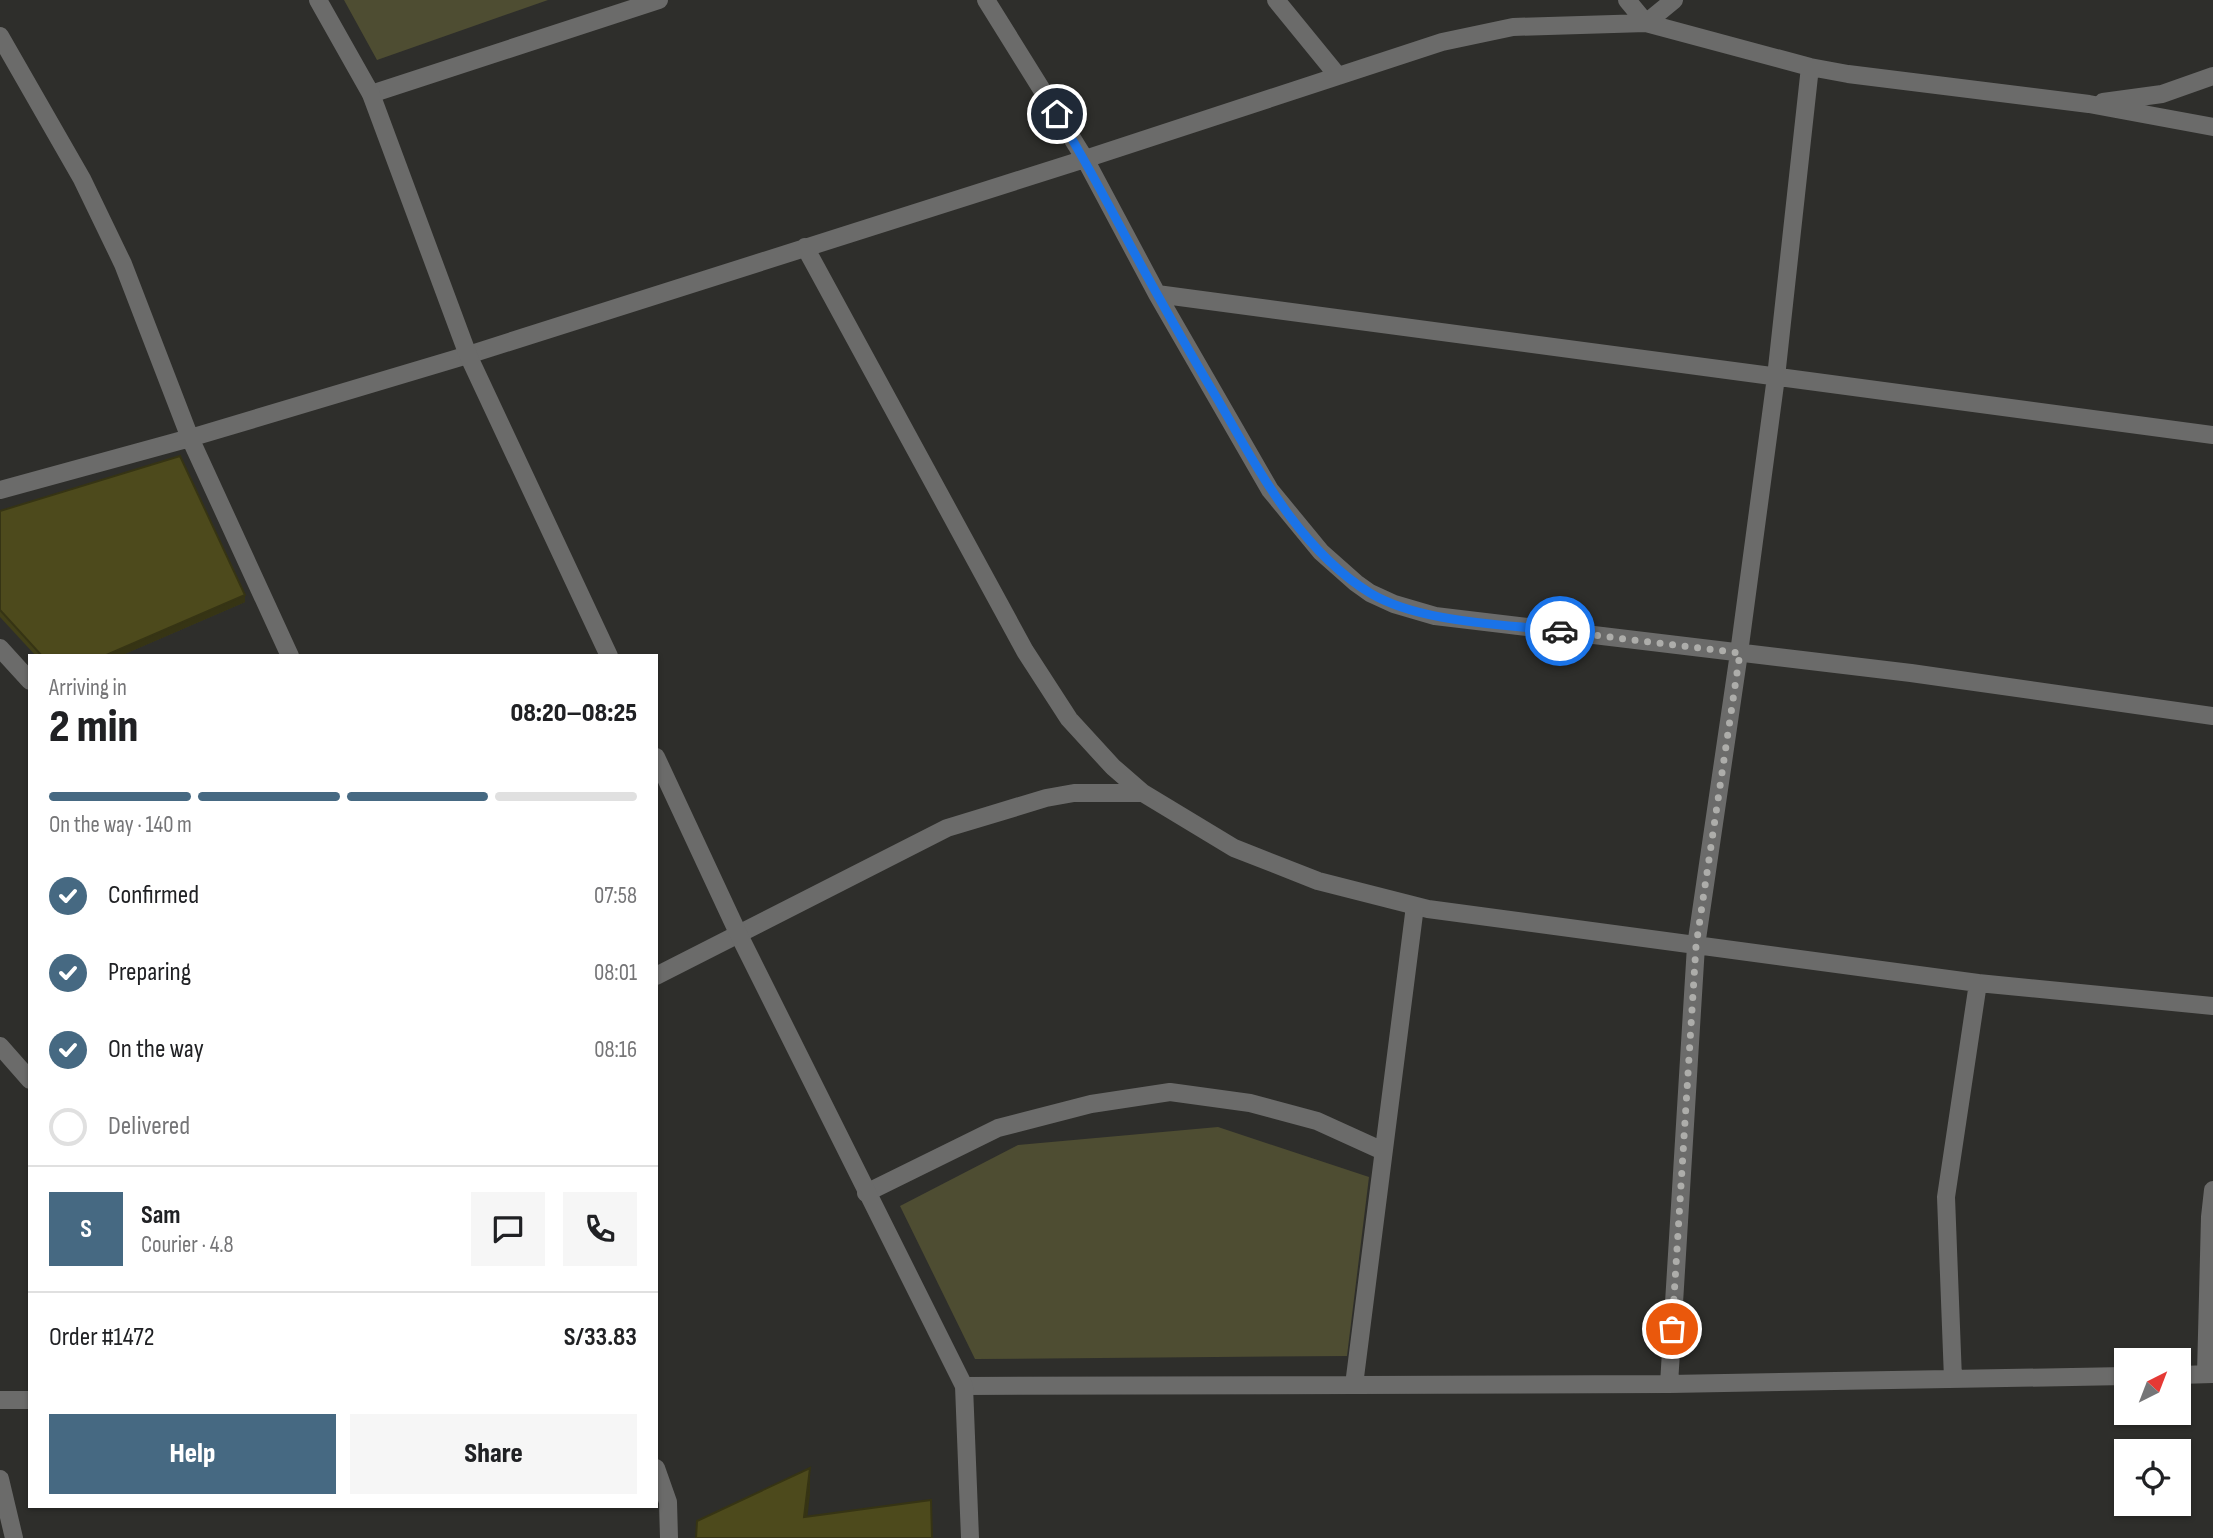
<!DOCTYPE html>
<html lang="en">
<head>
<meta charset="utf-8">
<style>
  :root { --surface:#fff; --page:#f6f6f6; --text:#202124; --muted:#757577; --line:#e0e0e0; --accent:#466982 }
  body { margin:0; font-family:"Sofia Sans Condensed",sans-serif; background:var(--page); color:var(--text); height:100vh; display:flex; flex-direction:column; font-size:26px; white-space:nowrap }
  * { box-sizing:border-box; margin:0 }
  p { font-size:23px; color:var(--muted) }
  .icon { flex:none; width:38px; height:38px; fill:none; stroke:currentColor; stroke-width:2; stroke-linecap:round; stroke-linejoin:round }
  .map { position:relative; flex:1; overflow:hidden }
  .sheet { position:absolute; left:28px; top:654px; width:630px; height:854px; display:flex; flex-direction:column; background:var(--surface); border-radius:0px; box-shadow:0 2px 5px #0004 }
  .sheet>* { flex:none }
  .needle { width:46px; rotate:42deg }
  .controls { position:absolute; left:2114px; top:1348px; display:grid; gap:14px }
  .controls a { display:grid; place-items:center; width:77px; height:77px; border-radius:0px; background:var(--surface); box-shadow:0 2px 5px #0004; font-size:35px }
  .pin { position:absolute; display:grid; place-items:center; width:60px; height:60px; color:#fff; margin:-30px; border:4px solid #fff; border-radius:50%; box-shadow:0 2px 7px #0007 }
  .courier { position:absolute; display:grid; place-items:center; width:70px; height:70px; margin:-35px; border:5px solid #1a73e8; border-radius:50%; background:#fff; color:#222; box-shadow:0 2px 9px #0007 }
  .head em { font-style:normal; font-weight:800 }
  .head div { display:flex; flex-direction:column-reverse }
  .head { display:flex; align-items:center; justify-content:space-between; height:119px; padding:0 21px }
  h1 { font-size:46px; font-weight:800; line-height:52px }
  .bar { display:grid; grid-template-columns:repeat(4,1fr); gap:10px 7px; align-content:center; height:84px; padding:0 21px }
  .bar i { height:9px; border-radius:5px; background:var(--line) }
  .bar .selected { background:var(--accent) }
  .bar p { grid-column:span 4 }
  .line { display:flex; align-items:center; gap:18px; padding:0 21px; border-top:2px solid var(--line) }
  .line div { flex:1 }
  .round { display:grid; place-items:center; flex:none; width:74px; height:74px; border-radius:0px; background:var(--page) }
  ol { padding:0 21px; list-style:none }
  li { display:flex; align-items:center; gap:21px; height:77px }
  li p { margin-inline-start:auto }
  li .icon { padding:7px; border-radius:50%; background:var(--accent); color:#fff; stroke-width:4 }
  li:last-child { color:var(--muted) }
  li i { width:38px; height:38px; border:4px solid var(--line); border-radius:50% }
  .action { display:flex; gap:14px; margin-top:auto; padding:14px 21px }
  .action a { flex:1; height:80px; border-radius:0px; background:var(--accent); color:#fff; font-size:28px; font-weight:800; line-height:80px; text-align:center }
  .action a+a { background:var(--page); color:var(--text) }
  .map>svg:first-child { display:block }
  .green { fill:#4e4d32 }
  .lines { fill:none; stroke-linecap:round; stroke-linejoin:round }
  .minor { stroke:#6b6b6a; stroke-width:18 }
  .tertiary { stroke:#6b6b6a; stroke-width:18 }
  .wall { fill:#424018 }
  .shaded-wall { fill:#363414 }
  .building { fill:#4d4a1c; stroke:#363414; stroke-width:2 }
  .done { stroke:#adadaa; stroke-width:7; stroke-dasharray:0 12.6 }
  .route { stroke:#1a73e8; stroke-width:9 }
</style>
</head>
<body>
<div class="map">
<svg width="2213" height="1538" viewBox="0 0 2213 1538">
  <rect width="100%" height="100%" fill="#2e2e2b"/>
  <!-- green -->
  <path class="green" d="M344 0H548L377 60Z
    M1218 1127 1369 1177 1347 1356 975 1359 900 1206 1018 1145Z"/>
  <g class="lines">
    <!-- minor -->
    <path class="minor" d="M986 0 1085 159 1157 294 1270 490 1321 552 1356 583 1370 593 1394 604 1435 616 1911 673 2213 716
      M1276 0 1338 76
      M1627 0 1646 23 1674 0
      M0 36 82 179 123 264 190 438 290 656
      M371 94 659 0
      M2103 102 2162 94 2213 76
      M805 247 1025 651 1069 719 1113 767 1143 793 1234 848 1318 881 1428 909 1978 983 2213 1006
      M1157 294 2213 435
      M0 490 190 438 468 355 1085 159 1442 42 1513 27 1646 23 1810 67 1848 74 2089 104 2213 127
      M0 648 30 681
      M656 976 947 828 1046 798 1074 793H1143
      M0 1046 30 1080
      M866 1193 998 1128 1091 1104 1170 1092 1250 1103 1317 1121 1383 1151
      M2206 1374 2210 1217 2213 1190
      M2179 1375 2213 1374
      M1953 1379 1946 1197 1978 983
      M1669 1384 1696 946 1739 653 1776 377 1810 67
      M1354 1385 1415 906
      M964 1386 1669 1384 2126 1376
      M0 1400H30
      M656 1468 668 1502 669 1538
      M0 1479 14 1538"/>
    <!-- tertiary -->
    <path class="tertiary" d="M318 0 371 94 468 355 609 656
      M656 757 738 933 964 1386 970 1538"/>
  </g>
  <!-- wall -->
  <path class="wall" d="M0 511 245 602 120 656H36L0 617Z"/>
  <!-- shaded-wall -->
  <path class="shaded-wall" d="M245 595V602L120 656H104Z
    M810 1468V1494L805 1538 804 1517Z"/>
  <!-- building -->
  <path class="building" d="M180 456 245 595 104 656H42L0 610V511Z
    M810 1468 804 1517 931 1500 932 1538H696L697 1521Z"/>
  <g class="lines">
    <!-- done -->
    <path class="done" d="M1560 631 1740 653 1696 946 1672 1329"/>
    <!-- route -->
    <path class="route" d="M1057 114C1093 172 1123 234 1157 294 1177 330 1197 365 1218 400 1258 469 1299 549 1370 593 1420 623 1503 624 1560 631"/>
  </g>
</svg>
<div class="controls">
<a><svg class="needle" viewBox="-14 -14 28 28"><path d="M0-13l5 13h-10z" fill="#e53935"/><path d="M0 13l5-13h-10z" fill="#757577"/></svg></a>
<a><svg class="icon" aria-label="locate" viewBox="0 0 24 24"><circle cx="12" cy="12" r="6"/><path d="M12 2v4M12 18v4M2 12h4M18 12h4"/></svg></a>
</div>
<div class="pin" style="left:1672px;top:1329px;background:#ea580c"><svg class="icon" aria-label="bag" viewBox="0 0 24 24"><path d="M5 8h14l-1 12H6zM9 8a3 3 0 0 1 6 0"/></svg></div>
<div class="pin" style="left:1057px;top:114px;background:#1f2937"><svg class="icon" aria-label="home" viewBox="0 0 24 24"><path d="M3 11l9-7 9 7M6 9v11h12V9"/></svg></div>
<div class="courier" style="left:1560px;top:631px"><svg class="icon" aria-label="car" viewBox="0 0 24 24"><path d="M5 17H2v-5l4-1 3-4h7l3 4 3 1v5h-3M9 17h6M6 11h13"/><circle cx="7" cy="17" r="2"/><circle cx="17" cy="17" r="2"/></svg></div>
<section class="sheet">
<div class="head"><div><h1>2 min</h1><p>Arriving in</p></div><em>08:20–08:25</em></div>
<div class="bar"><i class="selected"></i><i class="selected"></i><i class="selected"></i><i></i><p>On the way · 140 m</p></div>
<ol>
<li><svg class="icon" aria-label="check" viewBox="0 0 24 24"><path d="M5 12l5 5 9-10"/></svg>Confirmed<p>07:58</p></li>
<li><svg class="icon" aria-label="check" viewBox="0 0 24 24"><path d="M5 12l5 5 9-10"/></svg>Preparing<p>08:01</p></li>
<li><svg class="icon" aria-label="check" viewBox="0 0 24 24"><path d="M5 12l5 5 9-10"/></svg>On the way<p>08:16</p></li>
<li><i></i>Delivered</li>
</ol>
<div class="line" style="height:126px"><b class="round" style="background:var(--accent);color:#fff">S</b><div><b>Sam</b><p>Courier · 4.8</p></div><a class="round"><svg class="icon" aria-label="chat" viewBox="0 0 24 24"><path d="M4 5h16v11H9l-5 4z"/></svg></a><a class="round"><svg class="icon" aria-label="phone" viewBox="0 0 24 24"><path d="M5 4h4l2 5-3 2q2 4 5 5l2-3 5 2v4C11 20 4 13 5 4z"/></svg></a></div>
<div class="line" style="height:91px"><div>Order #1472</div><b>S/33.83</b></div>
<div class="action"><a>Help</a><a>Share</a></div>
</section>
</div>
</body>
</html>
